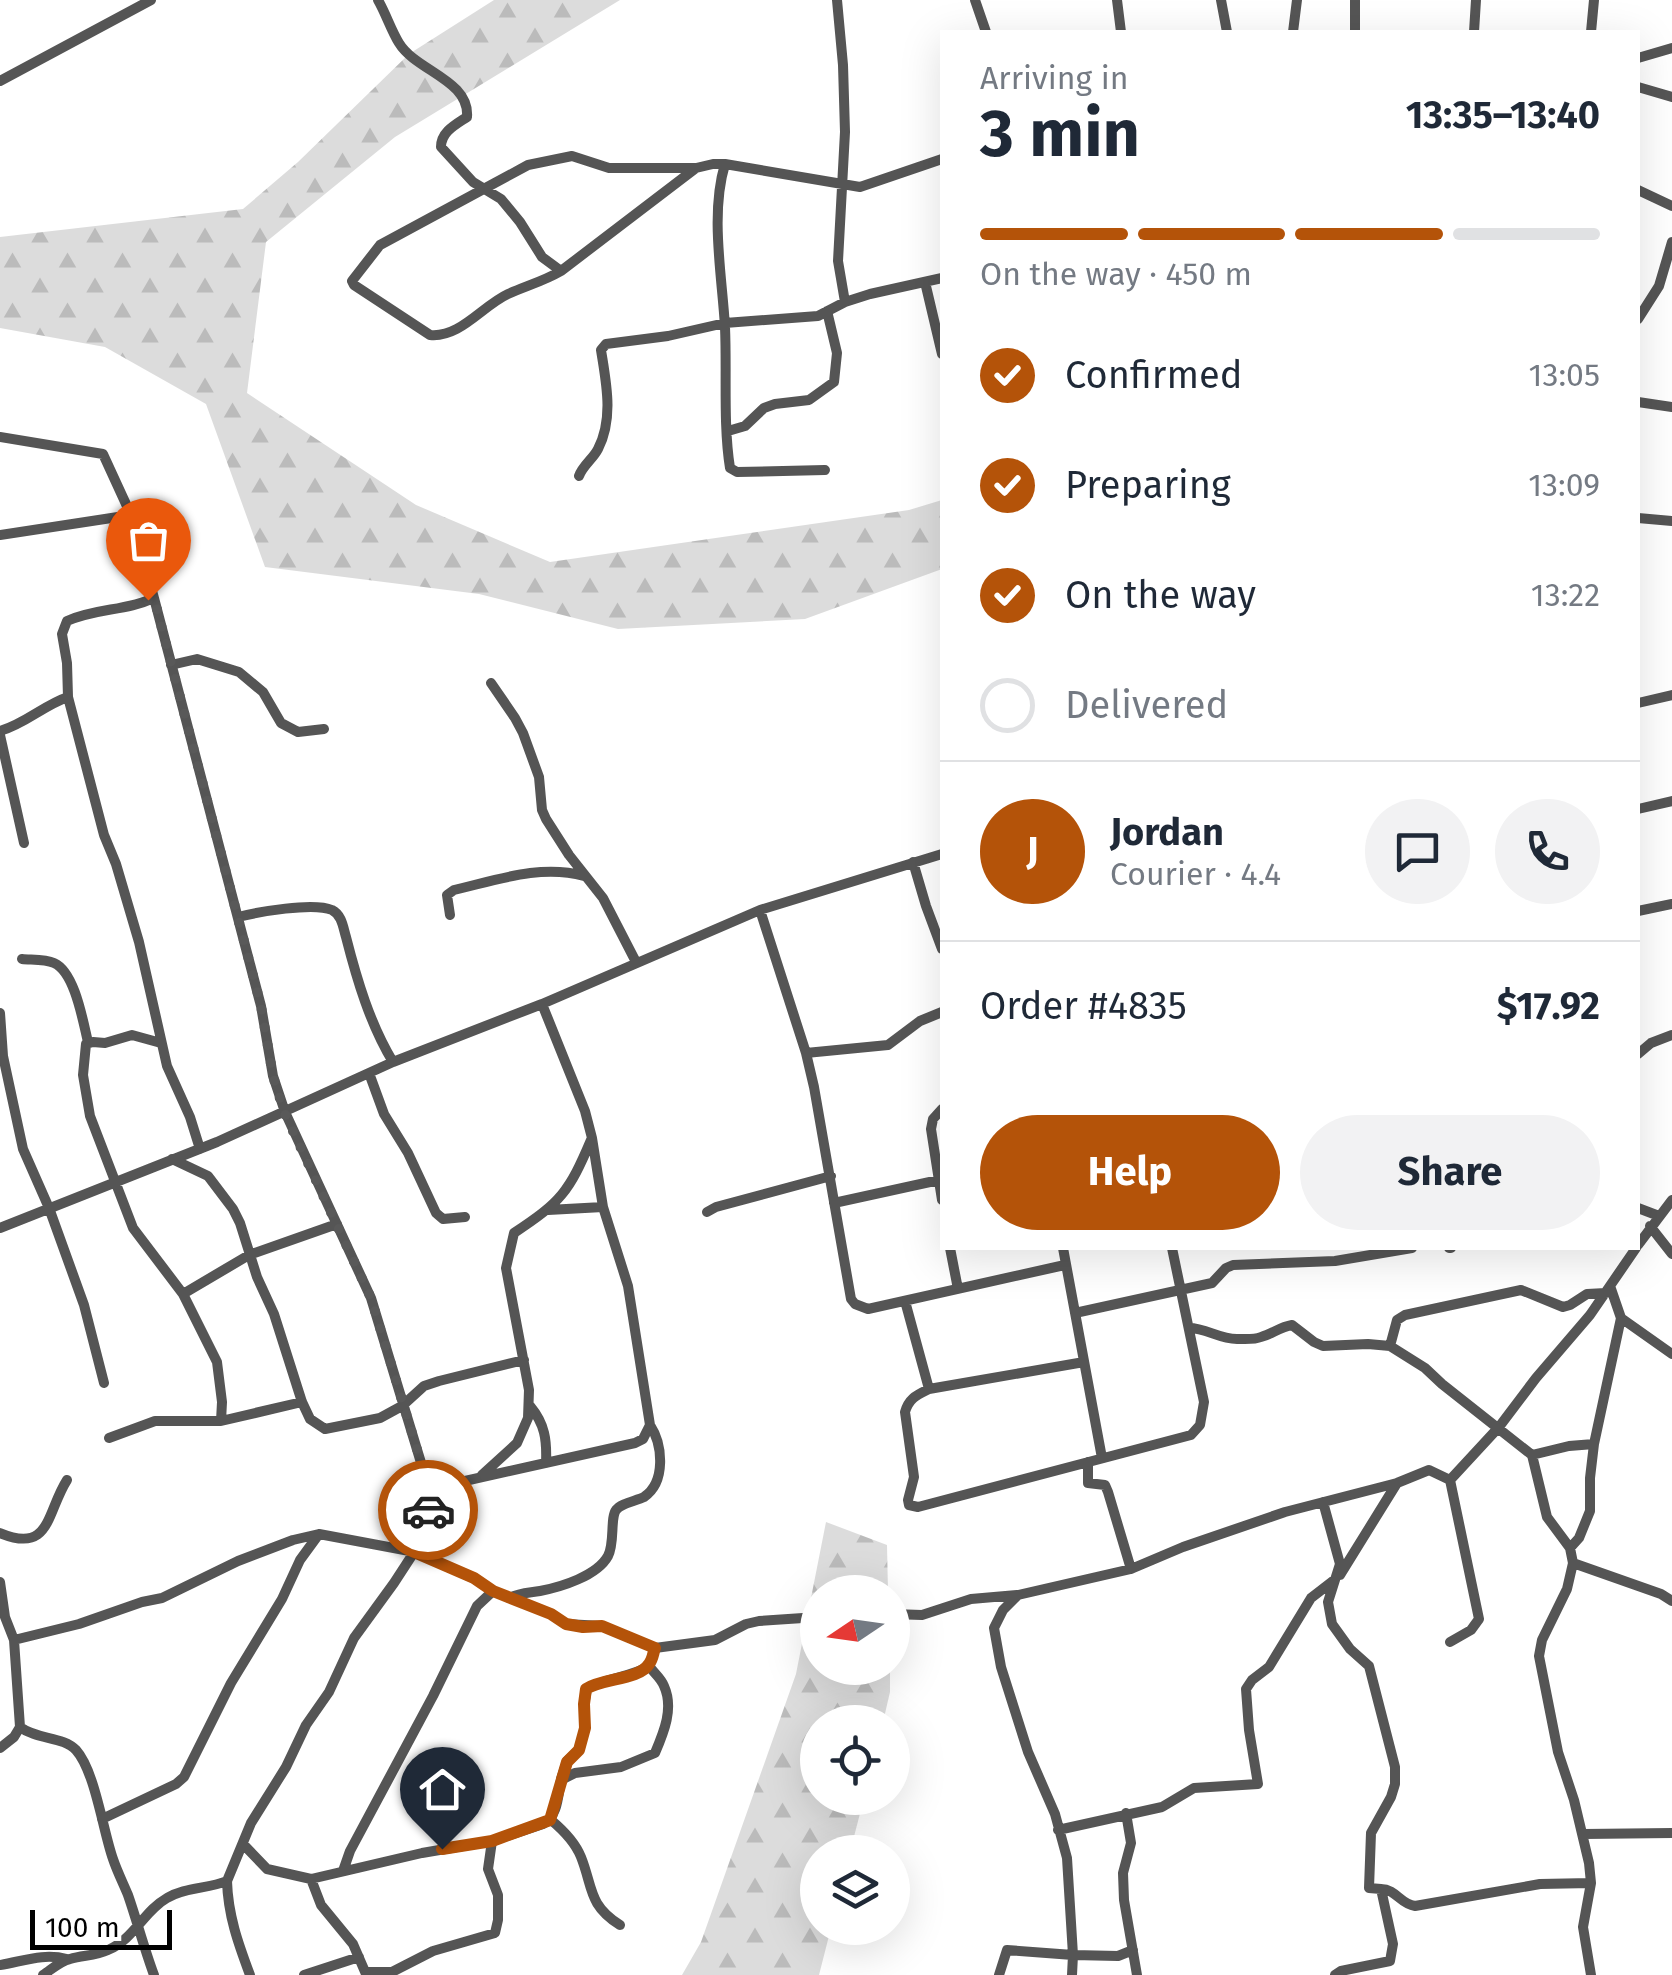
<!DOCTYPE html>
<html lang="en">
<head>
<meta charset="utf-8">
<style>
  :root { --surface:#fff; --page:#f2f2f3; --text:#1f2937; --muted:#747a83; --line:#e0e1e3; --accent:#b45309 }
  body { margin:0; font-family:"Fira Sans",sans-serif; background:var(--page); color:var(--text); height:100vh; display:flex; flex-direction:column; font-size:38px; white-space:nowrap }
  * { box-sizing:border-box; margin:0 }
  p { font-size:32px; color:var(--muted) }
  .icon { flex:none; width:55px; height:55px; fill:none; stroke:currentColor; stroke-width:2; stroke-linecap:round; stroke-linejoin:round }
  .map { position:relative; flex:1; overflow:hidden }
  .side { position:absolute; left:940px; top:30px; width:700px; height:1220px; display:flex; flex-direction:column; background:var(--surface); border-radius:0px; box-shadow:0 10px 40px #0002 }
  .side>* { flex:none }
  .needle { width:65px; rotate:257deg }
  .buttons { position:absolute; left:800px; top:1575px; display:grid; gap:20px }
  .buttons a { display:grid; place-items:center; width:110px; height:110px; border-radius:50%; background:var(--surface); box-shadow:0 10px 40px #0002; font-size:50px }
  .scale { position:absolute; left:30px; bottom:25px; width:142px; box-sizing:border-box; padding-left:10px; border:5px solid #000; border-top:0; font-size:28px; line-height:35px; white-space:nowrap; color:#000; -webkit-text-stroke:8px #fff; paint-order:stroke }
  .pin { position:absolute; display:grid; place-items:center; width:85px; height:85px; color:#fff; margin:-102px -42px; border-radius:50% 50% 50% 0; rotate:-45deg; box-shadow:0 0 10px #0007 }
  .pin .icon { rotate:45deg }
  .courier { position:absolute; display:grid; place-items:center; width:100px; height:100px; margin:-50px; border:8px solid #b45309; border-radius:50%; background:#fff; color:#222; box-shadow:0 2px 12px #0007 }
  .headline em { font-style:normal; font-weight:700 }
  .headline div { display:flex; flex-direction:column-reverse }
  .headline { display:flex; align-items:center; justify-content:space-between; height:170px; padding:0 40px }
  h1 { font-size:65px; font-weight:700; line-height:75px }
  .bar { display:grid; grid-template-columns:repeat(4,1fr); gap:15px 10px; align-content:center; height:120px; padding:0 40px }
  .bar i { height:12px; border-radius:8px; background:var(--line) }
  .bar .active { background:var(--accent) }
  .bar p { grid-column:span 4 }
  .line { display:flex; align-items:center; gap:25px; padding:0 40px; border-top:2px solid var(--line) }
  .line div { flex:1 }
  .round { display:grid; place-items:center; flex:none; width:105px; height:105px; border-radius:52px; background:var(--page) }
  ol { padding:0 40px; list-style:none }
  li { display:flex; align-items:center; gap:30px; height:110px }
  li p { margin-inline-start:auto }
  li .icon { padding:10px; border-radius:50%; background:var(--accent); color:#fff; stroke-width:4 }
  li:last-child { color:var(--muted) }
  li i { width:55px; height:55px; border:5px solid var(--line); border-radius:50% }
  .button { display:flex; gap:20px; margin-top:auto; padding:20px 40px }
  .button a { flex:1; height:115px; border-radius:60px; background:var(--accent); color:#fff; font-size:40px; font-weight:700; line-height:115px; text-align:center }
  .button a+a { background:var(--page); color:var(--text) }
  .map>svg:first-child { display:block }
  .forest { fill:url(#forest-firs) }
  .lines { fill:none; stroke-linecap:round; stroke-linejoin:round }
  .street { stroke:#555; stroke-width:10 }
  .done { stroke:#595959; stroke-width:10; stroke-dasharray:0 18 }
  .route { stroke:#b45309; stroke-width:12 }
</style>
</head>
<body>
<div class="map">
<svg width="1672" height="1975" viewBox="0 0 1672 1975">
  <defs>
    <pattern id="forest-firs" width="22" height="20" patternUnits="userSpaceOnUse" patternTransform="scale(2.5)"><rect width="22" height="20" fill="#dcdcdc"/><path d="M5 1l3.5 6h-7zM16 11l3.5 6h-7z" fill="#bbb"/></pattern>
  </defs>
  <rect width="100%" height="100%" fill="#fff"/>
  <!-- forest -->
  <path class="forest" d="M494 0H620L395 137 266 242 247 393 416 505 550 562 909 510 942 500V569L805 619 618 629 479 594 265 567 206 404 105 347 0 328V237L243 209 298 162 409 54Z
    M826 1522 887 1545 888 1592H818V1668H890V1692L883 1722H818V1798H864L850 1852H818V1928H831L819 1975H682L701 1942 796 1674Z"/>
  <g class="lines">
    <!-- street -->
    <path class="street" d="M378 0C386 14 391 30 399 43 416 71 470 80 467 117 455 125 441 132 441 147L473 182 501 199 520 222 542 257 561 271
      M837 0 843 65 845 132 838 261 845 302
      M975 0 986 32
      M1117 0 1121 32
      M1221 0 1227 32
      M1293 32 1297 0
      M1355 32V0
      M1474 32 1476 0
      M1591 32 1594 0
      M1638 58 1672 48
      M0 81 151 0
      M1638 87 1672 97
      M725 164C710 214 722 275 725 327 727 372 723 424 730 468L737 472 825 470
      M696 168 561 271C544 281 526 286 508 294 482 306 460 338 430 335L354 285 352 281 380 245 528 165 572 156 609 168H696L713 164H725L860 187 942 159
      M1638 190 1672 206
      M925 282 942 354
      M1638 319 1659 286 1672 242
      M1638 402 1672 407
      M728 431 745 426 764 408 775 404 809 400 834 382 837 353 827 311
      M0 437 103 454 131 515 154 598C126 611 96 608 67 621L62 634 67 663 68 697 104 835 116 864 139 942 167 1066 190 1117 200 1149
      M579 476C583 465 593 459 598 449 614 418 606 382 601 350L606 344 668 336 725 323 818 316 845 302 870 294 942 278
      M1638 518 1672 521
      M0 535 131 515
      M171 665 197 659 239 672 263 692 281 723 298 732 324 729
      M491 683 515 718 523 733 539 777 542 810 546 819 569 855 603 898 636 962
      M1638 703 1672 695
      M0 731C25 724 44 705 68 697
      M0 735 24 843
      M1638 809 1672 801
      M913 862 926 906 942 949
      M760 910 806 1053 814 1087 851 1299 855 1304 868 1309 1065 1265
      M1638 911 1672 904
      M450 915 447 895 454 890C497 880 541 864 584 876
      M238 917C258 912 313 902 332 910 342 915 343 927 346 937 357 980 370 1024 393 1062
      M22 959C31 960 45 959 54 963 75 972 83 1022 88 1042
      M0 1013 3 1056 23 1149 49 1208 84 1305 104 1383
      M161 1043 132 1035 105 1043 93 1042 86 1044 83 1075 90 1116 133 1228 183 1294 217 1362 222 1402 221 1421 302 1402
      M806 1053 888 1045 920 1021 942 1012
      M1638 1054 1651 1043 1672 1035
      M369 1073 384 1114 408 1153 436 1213 443 1219 465 1217
      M942 1109 933 1119 931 1129 942 1200
      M172 1159 208 1176 233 1209 240 1223 257 1277 274 1314 302 1402 310 1419 325 1429 380 1418 402 1406 424 1386 439 1381 524 1360
      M834 1203 939 1180
      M1638 1208 1659 1216
      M548 1210 603 1207
      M707 1212 716 1207 831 1176
      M1650 1226 1672 1254
      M0 1228 217 1142 393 1062 542 1004 760 910 942 854
      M1638 1245 1672 1200
      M950 1248 958 1289
      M1063 1248 1102 1458
      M1449 1248H1451
      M1610 1286 1621 1318 1672 1354
      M183 1294 249 1255 337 1224
      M905 1301 929 1389
      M1075 1313 1212 1283 1226 1268 1233 1265 1335 1261 1412 1248
      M1189 1328C1206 1328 1219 1339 1237 1339 1245 1339 1254 1340 1261 1337 1272 1334 1280 1327 1292 1325L1314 1342 1323 1346 1368 1344 1390 1346 1425 1368 1442 1384 1532 1455 1547 1517 1570 1548 1573 1563 1567 1589 1542 1640 1539 1656 1558 1752 1574 1800 1589 1863 1591 1883 1583 1927 1591 1975
      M1390 1346 1397 1320 1405 1315 1521 1290 1563 1307 1570 1305 1587 1294 1606 1293
      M1084 1362 929 1389C917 1395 909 1398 905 1412L914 1477 908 1500 909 1505 918 1507 1191 1435 1200 1425 1204 1402 1172 1248
      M530 1406C545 1424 547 1440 546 1463
      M109 1438 155 1421H221
      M1532 1455 1569 1446 1594 1444
      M1088 1462V1483L1105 1485 1108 1492 1131 1569
      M482 1475 517 1443 528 1418 529 1390 506 1268 514 1233C561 1202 569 1192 591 1140
      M1450 1480 1479 1619 1471 1630 1450 1642
      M429 1489 635 1443 643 1439 650 1425 628 1286 603 1207 592 1138 585 1111 542 1004
      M1323 1502 1340 1564 1328 1602 1332 1624 1350 1649 1369 1666 1395 1767V1784L1391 1797 1371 1833 1369 1888 1381 1889 1393 1944 1390 1961 1341 1971 1335 1975
      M0 1533C51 1554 46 1513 67 1480
      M1570 1548 1579 1538 1590 1511V1478L1594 1444 1621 1318
      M1573 1563 1661 1594 1672 1601
      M1340 1575 1397 1483
      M0 1582 5 1617 14 1640 20 1727 14 1737 0 1748
      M509 1598C519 1593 529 1593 540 1591 561 1587 597 1576 608 1556 615 1543 610 1518 616 1510 621 1503 636 1501 644 1497 666 1482 663 1445 650 1425
      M892 1614 922 1615 971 1599 1017 1595
      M14 1640 79 1624 142 1602 162 1598 238 1561 293 1540 319 1534 415 1552 475 1579 493 1591 551 1614 566 1624 602 1626 655 1648 715 1640 746 1624 759 1621 818 1617
      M20 1727C37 1740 63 1736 76 1750 95 1771 103 1831 113 1859 117 1871 123 1883 128 1895 137 1921 144 1948 154 1975
      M561 1779 567 1761 579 1750 585 1728 584 1705 587 1689C606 1677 630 1678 649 1666
      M1126 1813 1131 1843 1123 1873 1124 1900 1137 1975
      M102 1819 176 1784 184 1777 231 1683 282 1599 300 1560 319 1534
      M551 1820C563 1830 575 1842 581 1857 593 1887 588 1905 620 1925
      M1058 1830 1162 1807 1194 1788 1258 1784 1249 1730 1246 1689 1252 1680 1269 1667 1311 1598 1333 1581
      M1584 1834 1672 1833
      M243 1844 267 1869 311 1879 422 1853 492 1841 543 1824C558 1817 558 1795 561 1780L575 1773 621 1767 655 1753C664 1732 674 1708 664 1686 661 1678 654 1673 649 1666L655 1648
      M343 1871 350 1851 433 1696 477 1606 493 1591
      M311 1879 321 1905 353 1944 366 1974
      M227 1881C228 1915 238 1943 250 1975
      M1381 1889C1396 1889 1400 1904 1415 1906L1540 1884 1591 1883
      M0 1965C24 1961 43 1953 67 1959
      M366 1972H392L433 1951 495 1933 498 1920V1895L488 1869 492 1841
      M43 1975C51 1970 60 1961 70 1959 83 1955 95 1956 108 1950 134 1939 144 1911 167 1898 185 1887 208 1889 227 1881L251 1823 286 1767 306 1725 329 1692 354 1638 394 1583 422 1540 426 1523 429 1489 371 1298 285 1112 273 1076 261 1006 154 598
      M304 1975 359 1957
      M999 1975 1007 1950 1073 1955 1067 1858 1055 1814 1028 1752 1001 1667 994 1628 1003 1610 1018 1595 1131 1569 1183 1547 1285 1512 1397 1483 1429 1470 1450 1480 1499 1427 1536 1378 1590 1315 1636 1248
      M1072 1975 1073 1955 1118 1956 1133 1950"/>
  </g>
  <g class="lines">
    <!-- done -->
    <path class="done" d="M148 600 154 598 261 1006 273 1076 284 1112 371 1298 429 1489 428 1510"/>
    <!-- route -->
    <path class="route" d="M428 1510 422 1540 414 1552 474 1578 493 1591 551 1614 566 1624 583 1627 602 1626 655 1648C653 1653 653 1659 649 1664 639 1680 603 1678 586 1689L584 1704 585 1728 579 1750 567 1762 550 1820 492 1841 442 1849"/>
  </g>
</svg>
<div class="buttons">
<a><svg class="needle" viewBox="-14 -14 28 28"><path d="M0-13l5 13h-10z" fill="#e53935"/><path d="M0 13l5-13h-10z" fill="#747a83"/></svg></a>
<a><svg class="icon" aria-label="locate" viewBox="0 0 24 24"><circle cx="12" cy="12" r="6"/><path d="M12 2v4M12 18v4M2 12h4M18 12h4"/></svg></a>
<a><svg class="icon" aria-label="layers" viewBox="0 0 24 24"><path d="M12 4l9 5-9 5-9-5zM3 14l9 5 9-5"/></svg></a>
</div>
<div class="scale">100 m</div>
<div class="pin" style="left:148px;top:600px;background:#ea580c"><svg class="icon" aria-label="bag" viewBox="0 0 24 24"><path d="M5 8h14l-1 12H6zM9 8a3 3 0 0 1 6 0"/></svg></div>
<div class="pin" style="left:442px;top:1849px;background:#1f2937"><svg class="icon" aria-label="home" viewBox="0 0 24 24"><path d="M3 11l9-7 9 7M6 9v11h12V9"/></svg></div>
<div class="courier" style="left:428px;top:1510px"><svg class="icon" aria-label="car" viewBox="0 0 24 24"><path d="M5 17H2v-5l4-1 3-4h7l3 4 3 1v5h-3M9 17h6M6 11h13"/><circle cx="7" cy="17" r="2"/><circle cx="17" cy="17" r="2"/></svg></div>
<section class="side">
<div class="headline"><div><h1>3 min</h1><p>Arriving in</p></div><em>13:35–13:40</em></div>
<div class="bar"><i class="active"></i><i class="active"></i><i class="active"></i><i></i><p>On the way · 450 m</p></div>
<ol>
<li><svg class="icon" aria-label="check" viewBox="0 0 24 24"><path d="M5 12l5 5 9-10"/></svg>Confirmed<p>13:05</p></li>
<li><svg class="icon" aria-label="check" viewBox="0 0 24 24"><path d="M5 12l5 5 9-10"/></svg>Preparing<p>13:09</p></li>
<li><svg class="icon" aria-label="check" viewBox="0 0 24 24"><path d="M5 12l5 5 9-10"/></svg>On the way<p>13:22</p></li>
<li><i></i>Delivered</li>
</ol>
<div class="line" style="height:180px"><b class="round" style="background:var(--accent);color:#fff">J</b><div><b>Jordan</b><p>Courier · 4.4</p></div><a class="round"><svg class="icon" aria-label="chat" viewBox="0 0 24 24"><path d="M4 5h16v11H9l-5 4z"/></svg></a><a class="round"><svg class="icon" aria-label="phone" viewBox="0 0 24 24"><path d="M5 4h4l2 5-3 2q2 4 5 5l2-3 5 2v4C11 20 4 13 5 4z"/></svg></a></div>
<div class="line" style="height:130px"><div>Order #4835</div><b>$17.92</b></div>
<div class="button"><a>Help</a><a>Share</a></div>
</section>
</div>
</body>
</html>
